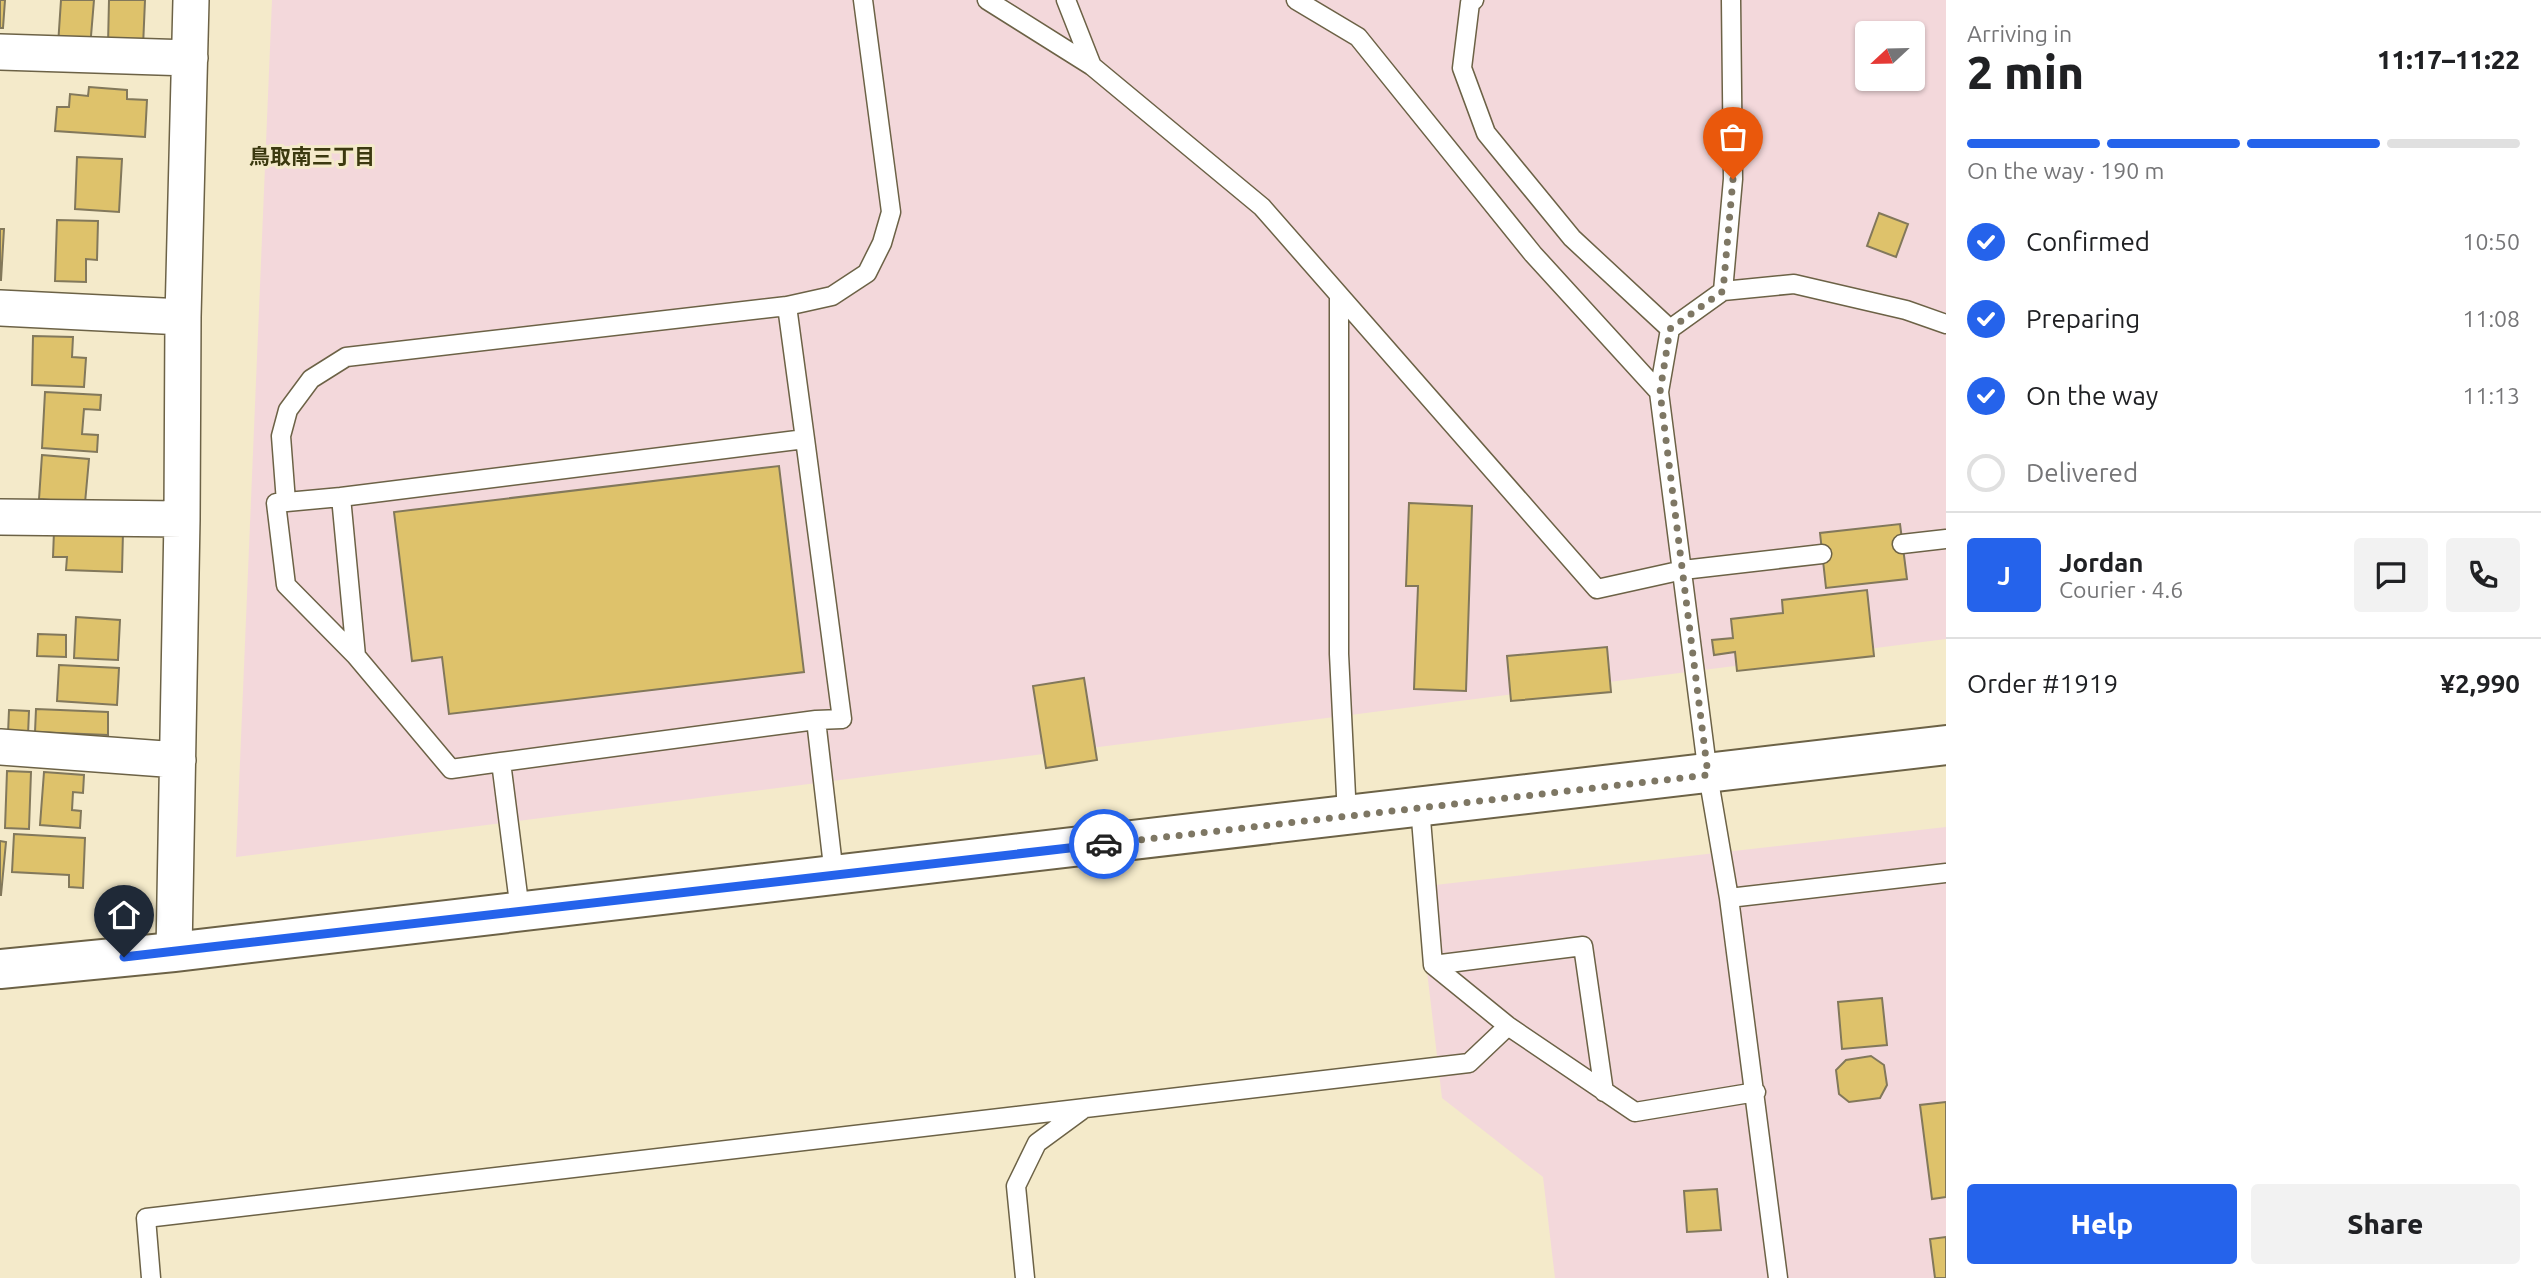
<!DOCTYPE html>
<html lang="en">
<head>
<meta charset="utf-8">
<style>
  :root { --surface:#fff; --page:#f2f2f2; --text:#202124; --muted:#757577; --line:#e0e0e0; --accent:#2563eb }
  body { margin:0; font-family:Ubuntu,"Noto Sans JP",sans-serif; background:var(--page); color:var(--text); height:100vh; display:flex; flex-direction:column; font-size:26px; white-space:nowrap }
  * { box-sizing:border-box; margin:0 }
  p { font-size:23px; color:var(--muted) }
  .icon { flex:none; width:38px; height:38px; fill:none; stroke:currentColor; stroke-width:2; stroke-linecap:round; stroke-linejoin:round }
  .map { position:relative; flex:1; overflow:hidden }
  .side { display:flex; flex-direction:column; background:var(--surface); width:595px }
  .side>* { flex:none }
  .needle { width:46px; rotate:248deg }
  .buttons { position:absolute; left:1855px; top:21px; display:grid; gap:14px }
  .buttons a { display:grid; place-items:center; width:70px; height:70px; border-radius:7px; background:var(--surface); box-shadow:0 2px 5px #0004; font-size:35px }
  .pin { position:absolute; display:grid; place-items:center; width:60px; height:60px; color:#fff; margin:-72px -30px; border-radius:50% 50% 50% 0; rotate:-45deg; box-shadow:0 0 7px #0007 }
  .pin .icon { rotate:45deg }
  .courier { position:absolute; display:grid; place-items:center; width:70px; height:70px; margin:-35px; border:5px solid #2563eb; border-radius:50%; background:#fff; color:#222; box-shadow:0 2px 9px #0007 }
  .head em { font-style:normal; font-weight:800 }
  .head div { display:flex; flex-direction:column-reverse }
  .head { display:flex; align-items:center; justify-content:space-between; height:119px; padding:0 21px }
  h1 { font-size:46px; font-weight:800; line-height:52px }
  .bar { display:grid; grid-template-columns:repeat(4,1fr); gap:10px 7px; align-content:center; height:84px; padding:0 21px }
  .bar i { height:9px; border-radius:5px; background:var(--line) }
  .bar .current { background:var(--accent) }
  .bar p { grid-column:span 4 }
  .line { display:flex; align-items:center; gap:18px; padding:0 21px; border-top:2px solid var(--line) }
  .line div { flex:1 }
  .round { display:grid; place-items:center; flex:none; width:74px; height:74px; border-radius:7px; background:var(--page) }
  ol { padding:0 21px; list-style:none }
  li { display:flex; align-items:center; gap:21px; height:77px }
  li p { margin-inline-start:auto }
  li .icon { padding:7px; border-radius:50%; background:var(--accent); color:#fff; stroke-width:4 }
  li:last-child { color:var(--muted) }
  li i { width:38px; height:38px; border:4px solid var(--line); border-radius:50% }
  .cta { display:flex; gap:14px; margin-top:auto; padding:14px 21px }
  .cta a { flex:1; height:80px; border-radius:7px; background:var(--accent); color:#fff; font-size:28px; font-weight:800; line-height:80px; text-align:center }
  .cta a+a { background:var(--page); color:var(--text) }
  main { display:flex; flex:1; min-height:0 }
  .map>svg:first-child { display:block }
  .industrial { fill:#f3d8db; fill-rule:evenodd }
  .building { fill:#dec26b; stroke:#82785b; stroke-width:2 }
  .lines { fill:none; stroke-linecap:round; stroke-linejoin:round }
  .lane-casing { stroke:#6c6246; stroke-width:21 }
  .street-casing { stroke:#6c6246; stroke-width:38 }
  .primary-casing { stroke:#6c6246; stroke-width:42 }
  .lane { stroke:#fff; stroke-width:18 }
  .street { stroke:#fff; stroke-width:35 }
  .primary { stroke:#fff; stroke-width:38 }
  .done { stroke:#7e7764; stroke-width:7; stroke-dasharray:0 12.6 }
  .route { stroke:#2563eb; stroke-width:9 }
  .labels { text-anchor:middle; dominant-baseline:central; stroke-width:6; stroke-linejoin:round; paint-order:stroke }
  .neighbourhood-label { font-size:21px; font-weight:bold; fill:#3b390f; stroke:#f4eaca }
</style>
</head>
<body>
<main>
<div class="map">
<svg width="1946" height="1278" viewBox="0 0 1946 1278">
  <rect width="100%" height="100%" fill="#f4eaca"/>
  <!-- industrial -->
  <path class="industrial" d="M272 0H1946V639L236 857ZM1867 33H1913V79H1867Z
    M1946 827V1278H1555L1543 1177 1442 1098 1417 887Z"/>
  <!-- building -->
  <path class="building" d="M0 0H5L3 28H0Z
    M61 0H94L90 48 58 45Z
    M109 0H145L143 47 108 45Z
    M89 87 127 90V99L147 100 145 137 55 131 57 107H69L70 94 88 96Z
    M77 157 122 159 119 212 75 209Z
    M1879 213 1908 224 1896 257 1867 246Z
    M57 220 98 221 97 260 86 259V282L55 281Z
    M0 229H4L1 280H0Z
    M33 336 73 337 72 357 86 358 84 387 32 385Z
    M45 392 101 395 100 410 84 409 82 434 98 435 97 452 42 448Z
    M42 455 89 459 85 503 39 499Z
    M779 466 804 672 449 714 442 657 412 661 394 512Z
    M1409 503 1472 506 1466 691 1414 689 1418 586H1406Z
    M1900 524 1907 579 1826 588 1820 533Z
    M54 531 123 532 122 572 66 570 67 557H53Z
    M1867 590 1874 656 1737 671 1735 652 1714 655 1712 640 1733 638 1731 619 1783 613 1782 600Z
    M76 617 120 620 118 660 74 658Z
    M38 634 66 635V657L37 656Z
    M1607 647 1611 692 1511 701 1507 656Z
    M59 665 119 668 117 705 57 701Z
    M1084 678 1097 760 1046 768 1033 686Z
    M36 709 108 712V735L35 732Z
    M9 710 29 711 28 735 8 734Z
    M7 771 31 772 29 829 5 828Z
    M44 772 84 775 83 793 73 792 72 810 81 811 80 828 40 825Z
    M14 834 85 838 83 888 69 887V875L12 872Z
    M0 841 6 842 1 895H0Z
    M1882 998 1887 1045 1842 1049 1838 1002Z
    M1871 1056 1884 1065 1887 1085 1880 1098 1849 1102 1839 1094 1836 1070 1846 1060Z
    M1946 1102V1197L1932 1199 1920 1105Z
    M1717 1189 1721 1230 1687 1232 1684 1191Z
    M1946 1237V1278H1935L1930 1239Z"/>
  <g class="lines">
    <defs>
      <path id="lane" d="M987 0 1092 66 1262 207 1597 589 1683 570 1822 554
        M1066 0 1092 66
        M1296 0 1358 37 1533 254 1659 392
        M1474 0 1470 3 1462 68 1486 133 1572 238 1670 329
        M1723 291 1733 179 1731 0
        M1339 295V654L1347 816
        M787 306 805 439
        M341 497 276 503 286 585 356 656
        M286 502 281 436 288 410 311 379 346 357 787 306 832 296 867 273 882 243 891 212 863 0
        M1902 544 1946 539
        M501 762 451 769 356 656 341 497 805 439 842 719 816 720
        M1420 807 1433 965 1508 1026 1635 1112 1756 1092
        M1729 898 1946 873
        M520 911 501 762 816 720 834 875
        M1433 965 1583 946 1604 1092
        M151 1278 146 1218 1469 1063 1508 1026
        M1025 1278 1016 1186 1037 1143 1082 1110
        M1778 1278 1729 898 1708 775 1659 392 1670 329 1723 291 1794 284 1906 310 1946 324"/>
      <path id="street" d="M0 52 190 58
        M0 308 183 317
        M0 517 182 519
        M0 747 178 760
        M174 952 182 519 183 317 191 0"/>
      <path id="primary" d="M0 969 174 952 1946 745"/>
    </defs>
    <!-- lane casing -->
    <use href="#lane" class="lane-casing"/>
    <!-- street casing -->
    <use href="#street" class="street-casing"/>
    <!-- primary casing -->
    <use href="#primary" class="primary-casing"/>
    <!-- lane -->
    <use href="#lane" class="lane"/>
    <!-- street -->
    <use href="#street" class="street"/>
    <!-- primary -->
    <use href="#primary" class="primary"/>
  </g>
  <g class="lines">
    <!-- done -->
    <path class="done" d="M1104 844 1708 775 1660 392 1670 329 1723 291 1733 179"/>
    <!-- route -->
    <path class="route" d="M124 957 1104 844"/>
  </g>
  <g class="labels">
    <!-- neighbourhood labels -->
    <g class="neighbourhood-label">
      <text x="312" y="156">鳥取南三丁目</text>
    </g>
  </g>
</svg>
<div class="buttons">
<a><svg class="needle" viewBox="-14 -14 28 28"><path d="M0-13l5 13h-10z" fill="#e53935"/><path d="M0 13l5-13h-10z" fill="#757577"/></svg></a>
</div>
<div class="pin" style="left:1733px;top:179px;background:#ea580c"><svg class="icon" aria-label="bag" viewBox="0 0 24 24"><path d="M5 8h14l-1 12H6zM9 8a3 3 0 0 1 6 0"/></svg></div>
<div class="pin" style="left:124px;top:957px;background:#1f2937"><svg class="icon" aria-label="home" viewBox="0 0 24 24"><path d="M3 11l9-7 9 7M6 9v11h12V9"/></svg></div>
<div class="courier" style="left:1104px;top:844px"><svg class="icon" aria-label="car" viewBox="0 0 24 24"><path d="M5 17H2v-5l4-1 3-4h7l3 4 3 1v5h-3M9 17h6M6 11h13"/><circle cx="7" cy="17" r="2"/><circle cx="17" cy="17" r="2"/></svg></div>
</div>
<section class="side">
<div class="head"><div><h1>2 min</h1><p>Arriving in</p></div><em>11:17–11:22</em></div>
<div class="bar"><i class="current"></i><i class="current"></i><i class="current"></i><i></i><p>On the way · 190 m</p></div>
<ol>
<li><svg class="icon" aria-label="check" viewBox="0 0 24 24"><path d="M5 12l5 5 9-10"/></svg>Confirmed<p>10:50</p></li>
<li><svg class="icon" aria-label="check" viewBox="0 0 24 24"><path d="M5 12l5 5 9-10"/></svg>Preparing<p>11:08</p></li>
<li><svg class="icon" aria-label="check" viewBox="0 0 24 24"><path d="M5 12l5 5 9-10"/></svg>On the way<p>11:13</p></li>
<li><i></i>Delivered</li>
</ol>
<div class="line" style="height:126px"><b class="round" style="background:var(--accent);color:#fff">J</b><div><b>Jordan</b><p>Courier · 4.6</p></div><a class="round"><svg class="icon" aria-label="chat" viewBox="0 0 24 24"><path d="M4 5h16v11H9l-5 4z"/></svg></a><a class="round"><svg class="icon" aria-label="phone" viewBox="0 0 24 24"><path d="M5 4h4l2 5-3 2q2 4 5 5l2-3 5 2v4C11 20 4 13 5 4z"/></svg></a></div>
<div class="line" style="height:91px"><div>Order #1919</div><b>¥2,990</b></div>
<div class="cta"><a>Help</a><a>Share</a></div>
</section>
</main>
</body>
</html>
